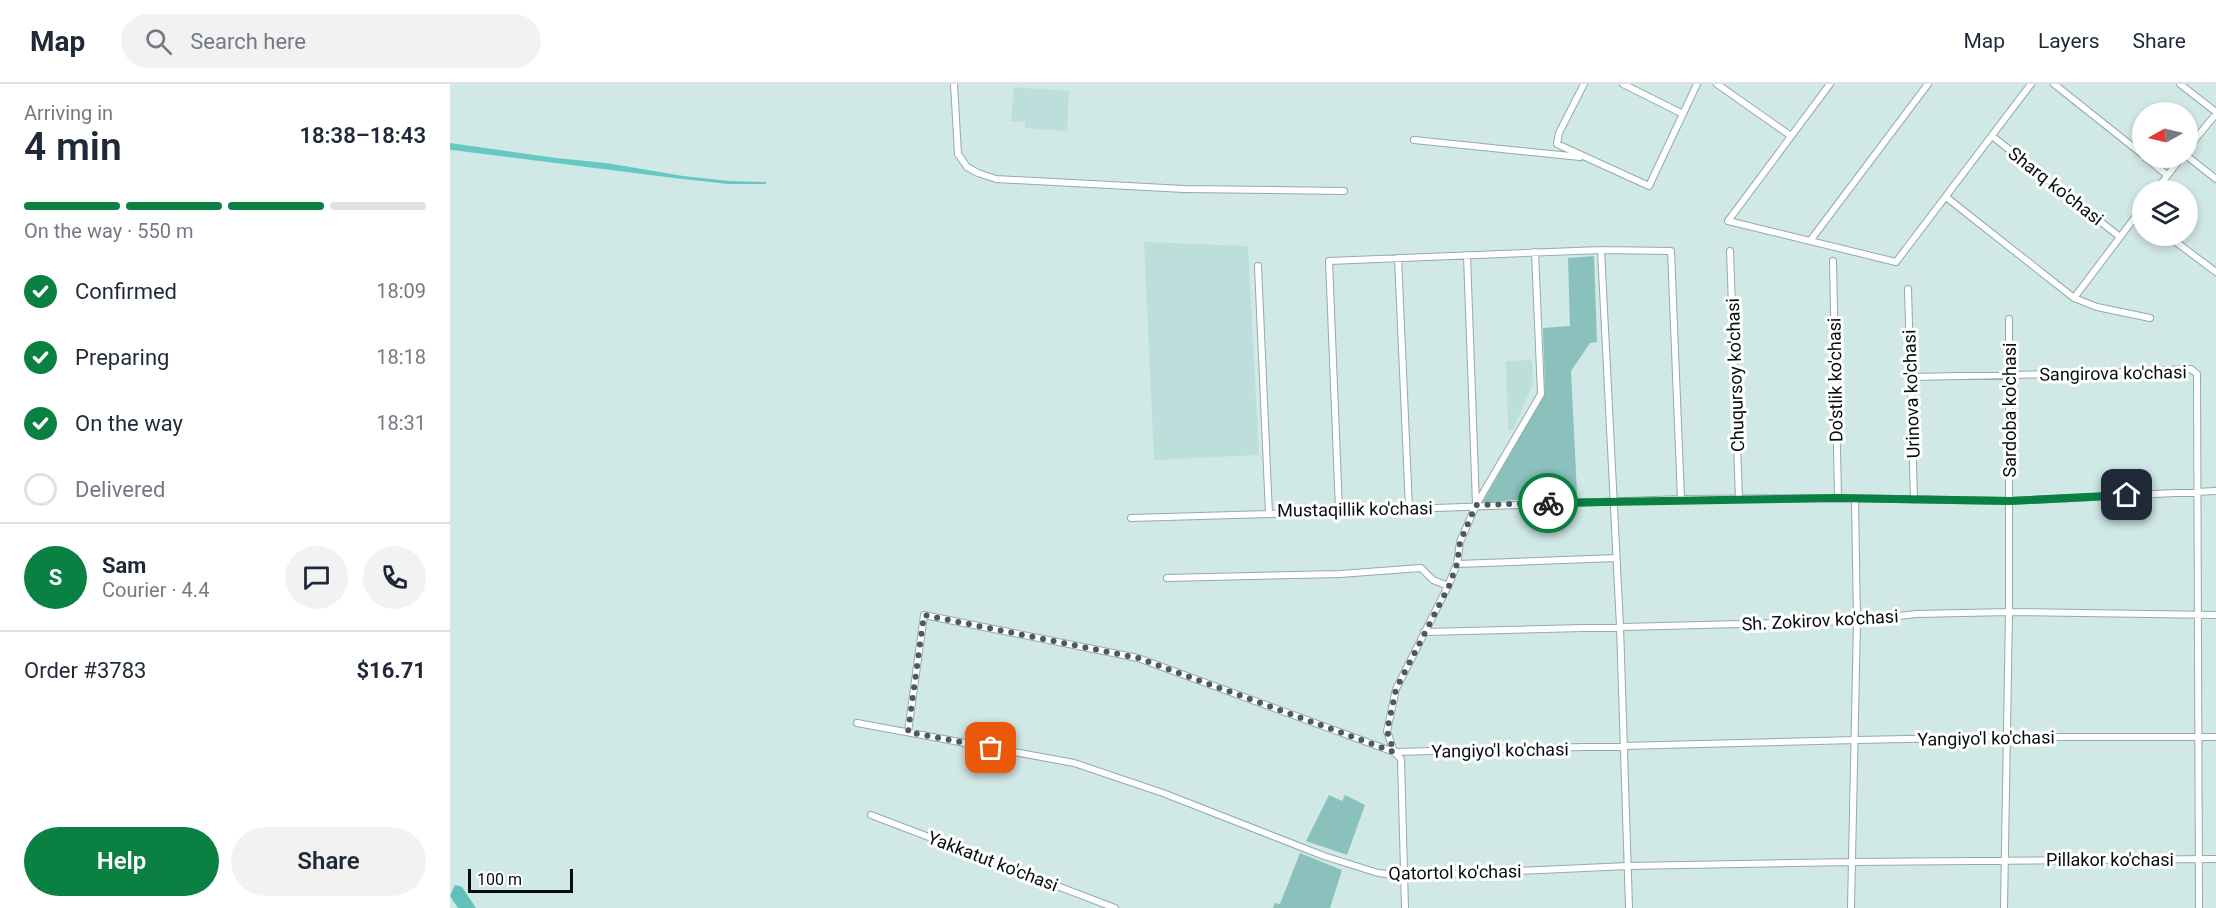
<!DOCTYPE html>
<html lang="en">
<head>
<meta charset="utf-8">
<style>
  :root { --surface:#fff; --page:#f2f2f3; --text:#1f2937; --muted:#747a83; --line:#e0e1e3; --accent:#0b8043 }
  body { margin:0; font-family:Roboto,sans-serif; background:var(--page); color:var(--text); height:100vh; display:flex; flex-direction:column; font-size:22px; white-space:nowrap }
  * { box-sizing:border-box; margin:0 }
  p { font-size:20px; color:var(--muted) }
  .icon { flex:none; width:33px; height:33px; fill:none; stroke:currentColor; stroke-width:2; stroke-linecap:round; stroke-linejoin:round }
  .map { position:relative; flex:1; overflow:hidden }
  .sheet { display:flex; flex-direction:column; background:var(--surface); width:450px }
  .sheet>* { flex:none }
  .needle { width:39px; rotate:262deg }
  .buttons { position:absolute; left:1682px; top:18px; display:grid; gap:12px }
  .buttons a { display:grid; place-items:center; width:66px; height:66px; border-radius:50%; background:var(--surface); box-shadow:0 3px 9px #0003; font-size:30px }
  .scale { position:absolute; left:18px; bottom:15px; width:105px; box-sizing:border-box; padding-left:6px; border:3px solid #070e0e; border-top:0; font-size:16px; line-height:21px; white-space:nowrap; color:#070e0e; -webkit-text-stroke:4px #fff; paint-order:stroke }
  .pin { position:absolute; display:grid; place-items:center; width:51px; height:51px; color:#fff; margin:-26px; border-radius:12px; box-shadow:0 3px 9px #0006 }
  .courier { position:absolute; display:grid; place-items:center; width:60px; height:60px; margin:-30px; border:4px solid #0b8043; border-radius:50%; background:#fff; color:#222; box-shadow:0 2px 8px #0007 }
  .head em { font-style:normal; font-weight:600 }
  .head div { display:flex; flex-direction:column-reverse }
  .head { display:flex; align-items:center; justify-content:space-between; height:102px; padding:0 24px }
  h1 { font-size:39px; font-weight:600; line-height:45px }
  .bar { display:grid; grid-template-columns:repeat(4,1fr); gap:9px 6px; align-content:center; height:72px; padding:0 24px }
  .bar i { height:8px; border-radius:4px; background:var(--line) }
  .bar .active { background:var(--accent) }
  .bar p { grid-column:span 4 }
  .line { display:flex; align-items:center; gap:15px; padding:0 24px; border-top:2px solid var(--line) }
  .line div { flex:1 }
  .round { display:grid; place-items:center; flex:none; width:63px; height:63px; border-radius:32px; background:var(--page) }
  ol { padding:0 24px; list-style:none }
  li { display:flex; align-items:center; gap:18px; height:66px }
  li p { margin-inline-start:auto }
  li .icon { padding:6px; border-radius:50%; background:var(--accent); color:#fff; stroke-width:4 }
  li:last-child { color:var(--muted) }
  li i { width:33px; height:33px; border:3px solid var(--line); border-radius:50% }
  .action { display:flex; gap:12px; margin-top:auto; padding:12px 24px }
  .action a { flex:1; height:69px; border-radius:36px; background:var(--accent); color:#fff; font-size:24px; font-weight:600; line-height:69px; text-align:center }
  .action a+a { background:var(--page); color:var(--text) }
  header { display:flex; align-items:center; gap:36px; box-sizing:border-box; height:84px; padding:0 30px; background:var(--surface); border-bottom:2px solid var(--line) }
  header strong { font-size:28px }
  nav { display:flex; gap:33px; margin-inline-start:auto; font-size:21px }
  .search { width:420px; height:54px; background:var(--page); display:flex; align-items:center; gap:15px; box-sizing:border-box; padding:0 21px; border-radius:33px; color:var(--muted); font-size:22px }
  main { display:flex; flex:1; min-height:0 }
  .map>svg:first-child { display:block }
  .built { fill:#bddfdc }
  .green { fill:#8ac1bd }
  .forest { fill:#60c1bb }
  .water { fill:#67c7c2 }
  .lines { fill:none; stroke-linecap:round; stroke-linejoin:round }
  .minor-casing { stroke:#94aba9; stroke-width:8 }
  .minor { stroke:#fff; stroke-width:6 }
  .done { stroke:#4d5a5a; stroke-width:6; stroke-dasharray:0 10.8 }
  .route { stroke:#0b8043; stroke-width:8 }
  .labels { text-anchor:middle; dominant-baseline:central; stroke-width:6; stroke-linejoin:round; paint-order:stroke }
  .street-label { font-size:18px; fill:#070e0e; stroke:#fff }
</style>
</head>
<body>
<header>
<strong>Map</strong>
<div class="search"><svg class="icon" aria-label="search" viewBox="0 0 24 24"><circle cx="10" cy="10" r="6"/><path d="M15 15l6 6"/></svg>Search here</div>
<nav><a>Map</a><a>Layers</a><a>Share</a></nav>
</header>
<main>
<section class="sheet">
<div class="head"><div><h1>4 min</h1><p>Arriving in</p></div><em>18:38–18:43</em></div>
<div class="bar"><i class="active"></i><i class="active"></i><i class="active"></i><i></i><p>On the way · 550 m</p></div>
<ol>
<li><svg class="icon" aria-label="check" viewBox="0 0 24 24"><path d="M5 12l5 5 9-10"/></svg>Confirmed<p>18:09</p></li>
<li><svg class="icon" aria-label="check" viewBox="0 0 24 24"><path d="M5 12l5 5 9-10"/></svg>Preparing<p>18:18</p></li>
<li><svg class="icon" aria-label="check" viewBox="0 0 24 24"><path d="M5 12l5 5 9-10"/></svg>On the way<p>18:31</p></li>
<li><i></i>Delivered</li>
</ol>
<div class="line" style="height:108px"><b class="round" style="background:var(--accent);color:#fff">S</b><div><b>Sam</b><p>Courier · 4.4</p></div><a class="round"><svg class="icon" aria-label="chat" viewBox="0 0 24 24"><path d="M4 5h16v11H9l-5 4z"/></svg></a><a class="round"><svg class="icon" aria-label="phone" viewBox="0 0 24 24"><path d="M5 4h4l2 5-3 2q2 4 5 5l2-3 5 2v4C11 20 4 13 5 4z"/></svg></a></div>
<div class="line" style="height:78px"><div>Order #3783</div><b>$16.71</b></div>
<div class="action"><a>Help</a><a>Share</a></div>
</section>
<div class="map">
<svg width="1766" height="824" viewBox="0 0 1766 824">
  <rect width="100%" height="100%" fill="#d0e8e6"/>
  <!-- built -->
  <path class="built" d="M564 3 619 7 617 47 575 44V38L561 37Z
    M694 158 798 162 809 371 704 376Z
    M1082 276 1083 300 1063 346H1058L1056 277Z"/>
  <!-- green -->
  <path class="green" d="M1144 172 1147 258 1140 259 1121 287 1127 410 1032 419 1095 309 1093 244 1120 242 1118 174Z
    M879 711 892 717 895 711 915 721 897 771 856 757Z
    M850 769 892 786 880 824H823L825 819 830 820Z"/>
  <!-- forest -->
  <path class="forest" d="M5 801 12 803 26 824H8L0 812Z"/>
  <!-- water -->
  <path class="water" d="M0 59 106 74 156 79 233 92 279 97 316 98V100H278L224 94 2 66H0Z"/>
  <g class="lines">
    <defs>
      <path id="minor" d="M504 0 508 70 517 83 528 89 546 95 734 105 894 107
        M1134 0 1109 49 1107 60 1199 102 1247 0
        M1173 0 1233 30
        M1267 0 1341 52
        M1380 0 1278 137 1446 178 1581 0
        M1604 0 1692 70
        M1730 0 1766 28
        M1542 52 1670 153
        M964 56 1130 73
        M1737 65 1766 30
        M1737 72 1766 95
        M1696 74 1717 91
        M1706 106 1731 74
        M1496 113 1624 214 1647 223 1700 234
        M1718 152 1766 188
        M1360 157 1478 0
        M1151 166 1170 542 1179 824
        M1280 167 1289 415
        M1017 171 1026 421
        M948 174 959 424
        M1383 177 1388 414
        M808 182 819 430 1231 415 1388 414 1560 417 1766 407
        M1458 205 1464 416
        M1624 214 1692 124
        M1461 293 1651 289 1741 285 1747 290 1749 824
        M889 426 879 177 1151 166 1221 167 1231 415
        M681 434 819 430
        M1007 480 1166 474
        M717 494 890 490 971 484 983 496 998 502
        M974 548 1407 537 1466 530 1559 528 1766 531
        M407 639 624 679 713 709 874 772 928 789 954 792 1178 782 1402 778 1766 775
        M458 648 474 531 688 574 944 668 1406 656 1556 653H1766
        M421 731 665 824
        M955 824 951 675 944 668 937 647 946 605 998 502 1007 480 1010 458 1026 421 1091 310 1085 168
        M1401 824 1407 537 1405 415
        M1554 824 1559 528V235"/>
    </defs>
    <!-- minor casing -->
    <use href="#minor" class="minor-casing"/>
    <!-- minor -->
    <use href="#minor" class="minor"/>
  </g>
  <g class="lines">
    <!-- done -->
    <path class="done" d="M541 664 458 648 474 531 688 574 944 668 937 647 946 605 999 502 1007 480 1010 458 1026 421 1098 419"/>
    <!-- route -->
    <path class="route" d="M1098 419 1388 414 1560 417 1677 411"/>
  </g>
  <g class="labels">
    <!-- street labels -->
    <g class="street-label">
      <text transform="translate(1606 102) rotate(38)">Sharq ko'chasi</text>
      <text transform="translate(1663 289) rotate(-1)">Sangirova ko'chasi</text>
      <text transform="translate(1285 291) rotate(-92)">Chuqursoy ko'chasi</text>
      <text transform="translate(1385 296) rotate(-91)">Do'stlik ko'chasi</text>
      <text transform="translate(1461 310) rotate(-92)">Urinova ko'chasi</text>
      <text transform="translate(1559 326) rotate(-90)">Sardoba ko'chasi</text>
      <text transform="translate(905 425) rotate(-1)">Mustaqillik ko'chasi</text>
      <text transform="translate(1370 536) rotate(-3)">Sh. Zokirov ko'chasi</text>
      <text transform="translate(1536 654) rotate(-1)">Yangiyo'l ko'chasi</text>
      <text transform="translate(1050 666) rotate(-1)">Yangiyo'l ko'chasi</text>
      <text x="1660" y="775">Pillakor ko'chasi</text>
      <text transform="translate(543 777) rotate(21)">Yakkatut ko'chasi</text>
      <text transform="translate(1005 788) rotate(-1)">Qatortol ko'chasi</text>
    </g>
  </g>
</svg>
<div class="buttons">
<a><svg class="needle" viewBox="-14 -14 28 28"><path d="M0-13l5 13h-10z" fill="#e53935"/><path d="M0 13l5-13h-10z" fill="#747a83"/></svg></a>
<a><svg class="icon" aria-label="layers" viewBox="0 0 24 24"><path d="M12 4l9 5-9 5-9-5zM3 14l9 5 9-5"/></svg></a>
</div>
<div class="scale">100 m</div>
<div class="pin" style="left:541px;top:664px;background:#ea580c"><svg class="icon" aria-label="bag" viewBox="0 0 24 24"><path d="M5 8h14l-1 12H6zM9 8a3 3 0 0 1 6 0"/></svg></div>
<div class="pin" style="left:1677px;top:411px;background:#1f2937"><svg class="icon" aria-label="home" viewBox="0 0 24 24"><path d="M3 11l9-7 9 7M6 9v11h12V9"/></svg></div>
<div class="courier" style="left:1098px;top:419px"><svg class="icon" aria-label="bike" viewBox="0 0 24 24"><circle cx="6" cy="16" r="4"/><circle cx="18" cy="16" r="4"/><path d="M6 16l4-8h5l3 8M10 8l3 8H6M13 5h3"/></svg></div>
</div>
</main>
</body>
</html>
